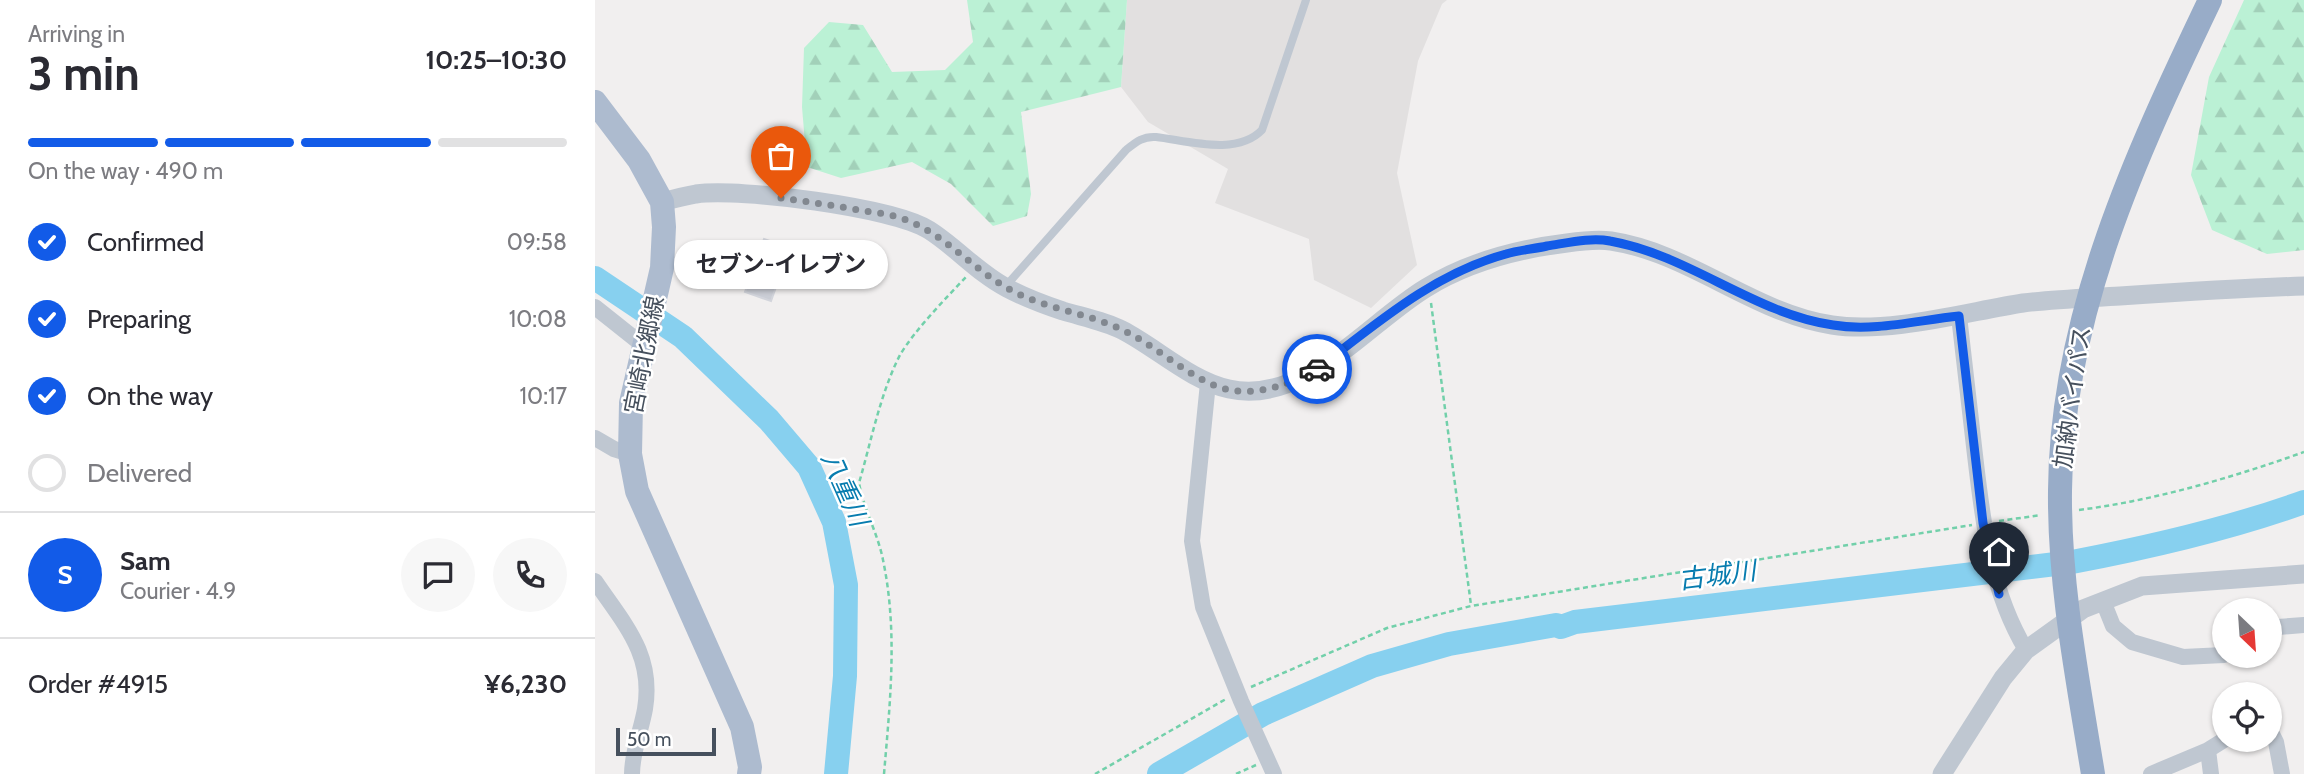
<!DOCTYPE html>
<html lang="en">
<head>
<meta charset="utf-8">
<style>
  :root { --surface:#fff; --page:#f7f7f7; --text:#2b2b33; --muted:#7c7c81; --line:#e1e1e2; --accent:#125be8 }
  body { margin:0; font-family:Cabin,"Noto Sans JP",sans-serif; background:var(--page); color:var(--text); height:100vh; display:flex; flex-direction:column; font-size:26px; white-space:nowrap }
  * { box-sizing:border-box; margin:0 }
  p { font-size:23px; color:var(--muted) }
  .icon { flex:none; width:38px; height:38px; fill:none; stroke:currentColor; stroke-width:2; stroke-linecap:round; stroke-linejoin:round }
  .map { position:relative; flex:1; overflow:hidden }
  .side { display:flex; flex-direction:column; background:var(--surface); width:595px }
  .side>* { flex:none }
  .needle { width:46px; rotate:155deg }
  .tools { position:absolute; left:1617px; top:598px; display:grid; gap:14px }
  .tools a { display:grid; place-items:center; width:70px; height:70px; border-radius:50%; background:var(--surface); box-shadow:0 2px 5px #0004; font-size:35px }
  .scale { position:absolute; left:21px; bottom:18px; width:100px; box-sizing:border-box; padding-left:7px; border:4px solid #46505d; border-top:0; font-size:19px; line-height:24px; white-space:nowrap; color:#46505d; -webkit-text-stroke:5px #fff; paint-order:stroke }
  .pin { position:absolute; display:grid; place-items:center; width:60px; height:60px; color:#fff; margin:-72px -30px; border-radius:50% 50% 50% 0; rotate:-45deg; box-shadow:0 0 7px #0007 }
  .pin .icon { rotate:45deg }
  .courier { position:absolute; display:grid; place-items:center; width:70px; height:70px; margin:-35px; border:5px solid #125be8; border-radius:50%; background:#fff; color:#222; box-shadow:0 2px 9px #0007 }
  .bubble { position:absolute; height:49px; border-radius:24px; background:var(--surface); box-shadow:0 2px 5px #0004; font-size:23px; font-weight:700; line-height:49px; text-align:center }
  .head em { font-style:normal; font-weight:700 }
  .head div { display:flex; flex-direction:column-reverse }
  .head { display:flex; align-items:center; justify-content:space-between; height:119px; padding:0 28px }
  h1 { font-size:46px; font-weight:700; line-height:52px }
  .bar { display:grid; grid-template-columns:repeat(4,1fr); gap:10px 7px; align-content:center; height:84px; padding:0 28px }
  .bar i { height:9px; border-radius:5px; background:var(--line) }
  .bar .current { background:var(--accent) }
  .bar p { grid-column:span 4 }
  .line { display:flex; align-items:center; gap:18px; padding:0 28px; border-top:2px solid var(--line) }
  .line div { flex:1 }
  .round { display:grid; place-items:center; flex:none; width:74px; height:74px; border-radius:37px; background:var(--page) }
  ol { padding:0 28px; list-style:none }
  li { display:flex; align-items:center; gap:21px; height:77px }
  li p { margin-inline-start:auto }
  li .icon { padding:7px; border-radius:50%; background:var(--accent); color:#fff; stroke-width:4 }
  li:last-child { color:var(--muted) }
  li i { width:38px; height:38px; border:4px solid var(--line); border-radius:50% }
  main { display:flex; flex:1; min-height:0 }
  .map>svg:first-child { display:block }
  .education { fill:#e2e0e0 }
  .forest { fill:url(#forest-firs) }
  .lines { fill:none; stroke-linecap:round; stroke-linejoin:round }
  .river { stroke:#87d0ef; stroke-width:24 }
  .building { fill:#cacdd5; stroke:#d2d4db; stroke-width:2 }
  .path { stroke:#72d0aa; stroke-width:2.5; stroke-dasharray:5 3.5; stroke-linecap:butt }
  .service { stroke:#bfc7d1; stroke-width:8 }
  .minor { stroke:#bfc7d1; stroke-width:16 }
  .tertiary { stroke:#bfc7d1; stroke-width:19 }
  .primary { stroke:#adbbcf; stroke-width:24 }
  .trunk { stroke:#98acc8; stroke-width:24 }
  .done { stroke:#828890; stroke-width:7; stroke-dasharray:0 12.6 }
  .route { stroke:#125be8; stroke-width:9 }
  .labels { text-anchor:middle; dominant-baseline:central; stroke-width:5; stroke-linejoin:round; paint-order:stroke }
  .street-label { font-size:24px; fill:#46505d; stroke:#fff }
  .water-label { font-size:26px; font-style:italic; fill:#077caf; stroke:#fff }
</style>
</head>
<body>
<main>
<section class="side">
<div class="head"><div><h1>3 min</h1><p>Arriving in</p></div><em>10:25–10:30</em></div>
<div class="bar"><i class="current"></i><i class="current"></i><i class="current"></i><i></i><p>On the way · 490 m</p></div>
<ol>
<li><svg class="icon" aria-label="check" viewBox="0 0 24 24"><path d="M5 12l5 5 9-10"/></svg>Confirmed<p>09:58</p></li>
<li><svg class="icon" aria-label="check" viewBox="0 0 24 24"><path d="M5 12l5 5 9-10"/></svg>Preparing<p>10:08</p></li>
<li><svg class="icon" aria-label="check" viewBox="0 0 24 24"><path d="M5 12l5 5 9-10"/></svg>On the way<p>10:17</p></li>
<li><i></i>Delivered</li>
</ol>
<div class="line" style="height:126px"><b class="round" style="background:var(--accent);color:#fff">S</b><div><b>Sam</b><p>Courier · 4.9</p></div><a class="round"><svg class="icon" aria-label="chat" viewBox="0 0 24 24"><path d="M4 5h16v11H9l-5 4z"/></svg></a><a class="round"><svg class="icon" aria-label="phone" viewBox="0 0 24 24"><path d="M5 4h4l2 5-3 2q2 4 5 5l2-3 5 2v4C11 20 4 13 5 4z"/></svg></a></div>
<div class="line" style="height:91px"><div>Order #4915</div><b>¥6,230</b></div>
</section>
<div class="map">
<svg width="1709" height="774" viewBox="0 0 1709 774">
  <defs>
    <pattern id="forest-firs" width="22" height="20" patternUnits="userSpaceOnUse" patternTransform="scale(1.75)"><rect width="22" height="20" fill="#bbf1d5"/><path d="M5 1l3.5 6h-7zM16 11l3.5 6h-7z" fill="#a2d0b9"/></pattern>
  </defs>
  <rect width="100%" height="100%" fill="#f1efef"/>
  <!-- education -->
  <path class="education" d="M532 0H852L847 4 823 61 802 173 822 265 776 308 719 280 714 239 620 203 633 169 553 122 526 87Z"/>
  <!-- forest -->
  <path class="forest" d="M372 0H532L526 87 426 112 436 194 432 216 398 226 356 184 317 162 246 178 212 167 207 107 209 48 234 22 268 25 297 72 350 70 378 42Z
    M1649 0H1709V250L1672 254 1617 230 1596 175 1614 77Z"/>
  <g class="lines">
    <!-- river -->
    <path class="river" d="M0 278 88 337 174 420 214 467 239 522 251 585 250 676 241 774
      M564 774 668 714 777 666 854 644 961 625 966 627 980 622 1477 562C1556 547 1634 529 1709 502"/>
  </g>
  <!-- building -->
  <path class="building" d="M169 239 195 248 176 301 150 292Z"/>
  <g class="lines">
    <!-- path -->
    <path class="path" d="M836 303 876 605
      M1484 510C1561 500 1636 478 1709 452
      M1404 521 1446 515
      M656 687 792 628 876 606 1377 525
      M289 774C295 703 303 631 288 560 283 534 269 510 264 483 276 442 285 394 305 355 319 331 351 298 371 277
      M500 774 631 699
      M641 774 661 765"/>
    <!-- service -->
    <path class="service" d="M410 287 531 150C541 142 548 136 561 137 594 141 642 156 667 130L711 0"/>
    <!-- minor -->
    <path class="minor" d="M0 307 49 346
      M1364 316C1369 362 1375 408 1380 455 1388 523 1395 590 1431 650
      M613 383 597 541 608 607 646 701 679 774
      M0 438 19 449 35 454
      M0 581C29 624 59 654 50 709 46 731 37 752 37 774
      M1508 601 1518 626 1537 642 1588 657 1629 655
      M1675 631 1683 627 1709 625
      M1675 730 1681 742 1687 774
      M1613 750 1616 774
      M1556 774 1613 750 1629 740"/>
    <!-- tertiary -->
    <path class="tertiary" d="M67 202C78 199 90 196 101 194 146 188 297 207 334 230 361 247 383 273 412 288 429 297 450 305 468 311 488 317 509 321 527 330 562 348 596 381 634 389 708 406 773 323 831 288 873 262 923 249 972 243 986 241 1002 239 1016 241 1095 253 1158 313 1237 325 1294 334 1371 312 1428 303 1460 299 1493 298 1525 296 1586 292 1647 288 1709 286
      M1347 774 1408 678 1431 650 1488 609 1547 586 1709 574"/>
    <!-- primary -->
    <path class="primary" d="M0 102 44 160 67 202 69 227 67 268 36 403 35 454 42 491 147 727 155 767 154 774"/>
    <!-- trunk -->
    <path class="trunk" d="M1498 774C1483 681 1464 586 1465 491 1466 315 1541 155 1615 0"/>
  </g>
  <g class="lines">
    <!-- done -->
    <path class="done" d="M186 198C214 202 242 206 270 211 282 213 295 214 306 218 345 231 373 264 407 285 442 307 484 311 521 327 554 341 580 366 612 382 648 401 689 388 722 369"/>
    <!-- route -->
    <path class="route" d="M722 369C781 324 838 274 911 254 924 250 939 249 952 246 972 243 996 237 1015 241 1094 255 1160 314 1238 325 1279 332 1323 320 1364 316L1388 523 1404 594"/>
  </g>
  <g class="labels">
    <!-- street labels -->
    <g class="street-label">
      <text transform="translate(49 355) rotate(-79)">宮崎北郷線</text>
      <text transform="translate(1477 397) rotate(-82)">加納バイパス</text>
    </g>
    <!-- water labels -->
    <g class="water-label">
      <text transform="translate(250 489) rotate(66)">八重川</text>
      <text transform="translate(1122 575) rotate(-7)">古城川</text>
    </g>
  </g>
</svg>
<div class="tools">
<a><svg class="needle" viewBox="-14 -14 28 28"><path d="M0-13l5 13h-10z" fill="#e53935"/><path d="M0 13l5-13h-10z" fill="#7c7c81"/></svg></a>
<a><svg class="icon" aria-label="locate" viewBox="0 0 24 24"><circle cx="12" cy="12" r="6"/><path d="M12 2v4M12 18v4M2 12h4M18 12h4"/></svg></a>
</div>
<div class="scale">50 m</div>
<div class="pin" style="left:186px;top:198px;background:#ea580c"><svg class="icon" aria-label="bag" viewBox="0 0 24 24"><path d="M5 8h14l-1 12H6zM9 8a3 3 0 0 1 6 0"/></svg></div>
<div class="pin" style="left:1404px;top:594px;background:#1f2937"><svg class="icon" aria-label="home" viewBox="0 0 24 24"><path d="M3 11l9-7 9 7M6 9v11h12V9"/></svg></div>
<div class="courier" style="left:722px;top:369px"><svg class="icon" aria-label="car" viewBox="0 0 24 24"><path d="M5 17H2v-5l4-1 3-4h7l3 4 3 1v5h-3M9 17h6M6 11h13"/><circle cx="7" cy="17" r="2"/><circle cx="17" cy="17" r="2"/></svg></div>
<div class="bubble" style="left:79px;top:240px;width:214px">セブン-イレブン</div>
</div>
</main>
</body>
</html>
